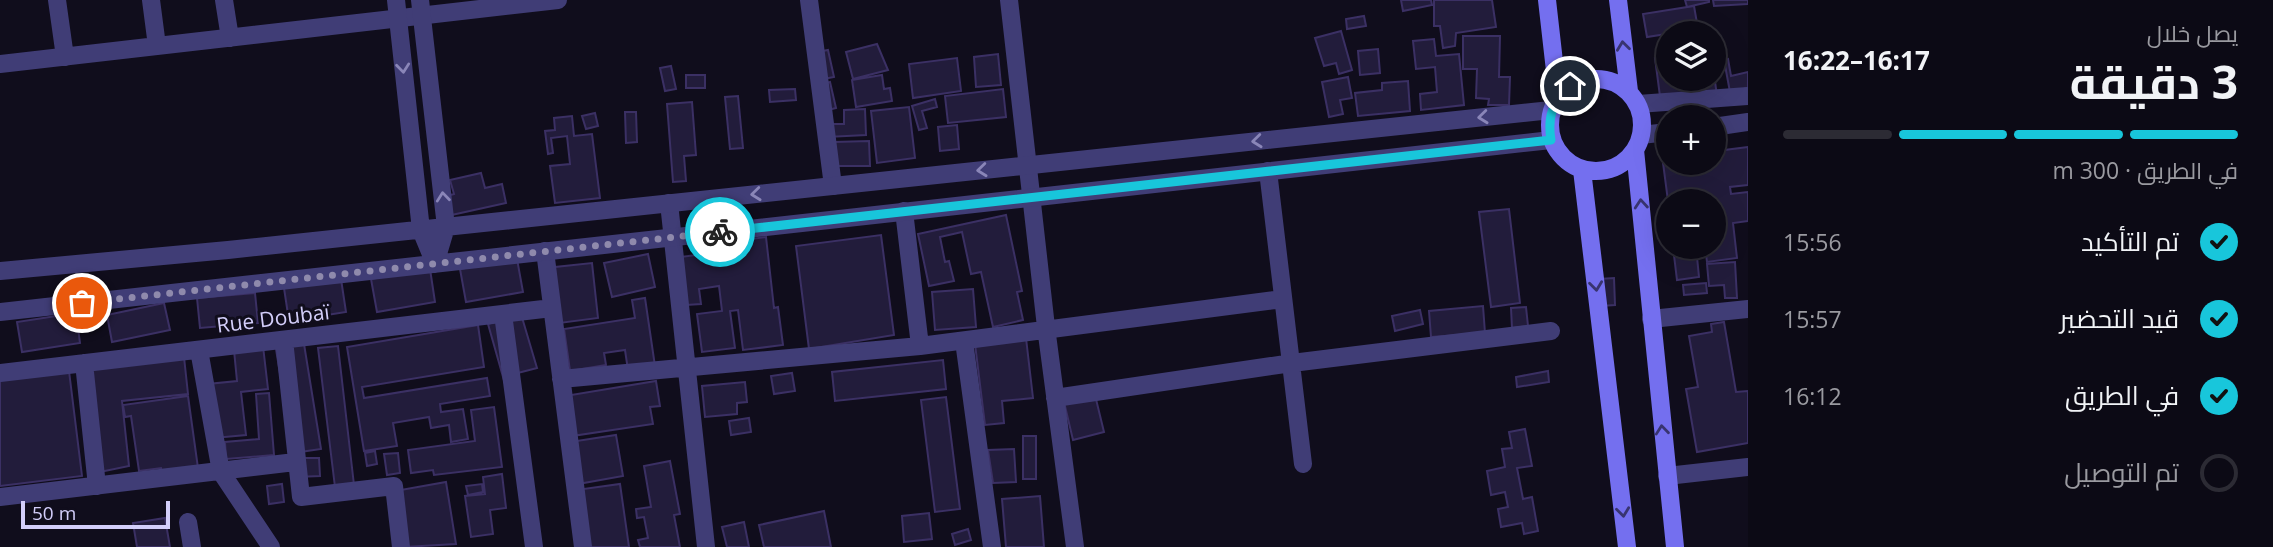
<!DOCTYPE html>
<html lang="ar">
<head>
<meta charset="utf-8">
<style>
  :root { --surface:#0c0a15; --page:#15131e; --text:#f1f3f6; --muted:#9a9aa0; --line:#2c2b34; --accent:#18c6db }
  body { margin:0; font-family:"Open Sans",Cairo,sans-serif; background:var(--page); color:var(--text); direction:rtl; height:100vh; display:flex; flex-direction:column; font-size:26px; white-space:nowrap }
  * { box-sizing:border-box; margin:0 }
  p { font-size:23px; color:var(--muted) }
  .icon { flex:none; width:38px; height:38px; fill:none; stroke:currentColor; stroke-width:2; stroke-linecap:round; stroke-linejoin:round }
  .map { position:relative; flex:1; overflow:hidden; direction:ltr }
  .drawer { display:flex; flex-direction:column; background:var(--surface); width:525px }
  .drawer>* { flex:none }
  .buttons { position:absolute; left:1656px; top:21px; display:grid; gap:14px }
  .buttons a { display:grid; place-items:center; width:70px; height:70px; border-radius:50%; background:var(--surface); box-shadow:0 7px 28px #0002,0 0 0 2px var(--line); font-size:35px }
  .scale { position:absolute; left:21px; bottom:18px; width:149px; box-sizing:border-box; padding-left:7px; border:4px solid #d3cefa; border-top:0; font-size:19px; line-height:24px; white-space:nowrap; color:#d3cefa; -webkit-text-stroke:5px #100d1c; paint-order:stroke }
  .pin { position:absolute; display:grid; place-items:center; width:60px; height:60px; color:#fff; margin:-30px; border:4px solid #fff; border-radius:50%; box-shadow:0 2px 7px #0007 }
  .courier { position:absolute; display:grid; place-items:center; width:70px; height:70px; margin:-35px; border:5px solid #18c6db; border-radius:50%; background:#fff; color:#222; box-shadow:0 2px 9px #0007 }
  .summary em { font-style:normal; font-weight:700 }
  .summary div { display:flex; flex-direction:column-reverse }
  .summary { display:flex; align-items:center; justify-content:space-between; height:119px; padding:0 35px }
  h1 { font-size:46px; font-weight:700; line-height:52px }
  .bar { display:grid; grid-template-columns:repeat(4,1fr); gap:10px 7px; align-content:center; height:84px; padding:0 35px }
  .bar i { height:9px; border-radius:5px; background:var(--line) }
  .bar .on { background:var(--accent) }
  .bar p { grid-column:span 4 }
  ol { padding:0 35px; list-style:none }
  li { display:flex; align-items:center; gap:21px; height:77px }
  li p { margin-inline-start:auto }
  li .icon { padding:7px; border-radius:50%; background:var(--accent); color:#111; stroke-width:4 }
  li:last-child { color:var(--muted) }
  li i { width:38px; height:38px; border:4px solid var(--line); border-radius:50% }
  main { display:flex; flex:1; min-height:0 }
  .map>svg:first-child { display:block }
  .building { fill:#221c3b; stroke:#3b3064; stroke-width:2 }
  .lines { fill:none; stroke-linecap:round; stroke-linejoin:round }
  .minor { stroke:#403d76; stroke-width:18 }
  .tertiary { stroke:#403d76; stroke-width:18 }
  .secondary { stroke:#746fef; stroke-width:18 }
  .oneway { stroke:#383470 }
  .oneway2 { stroke:#8a86b8 }
  .done { stroke:#8f8aac; stroke-width:7; stroke-dasharray:0 12.6 }
  .route { stroke:#18c6db; stroke-width:9 }
  .labels { text-anchor:middle; dominant-baseline:central; stroke-width:6; stroke-linejoin:round; paint-order:stroke }
  .street-label { font-size:21px; fill:#d3cefa; stroke:#100d1c }
</style>
</head>
<body>
<main>
<section class="drawer">
<div class="summary"><div><h1>3 دقيقة</h1><p>يصل خلال</p></div><em>16:17–16:22</em></div>
<div class="bar"><i class="on"></i><i class="on"></i><i class="on"></i><i></i><p>في الطريق · 300 m</p></div>
<ol>
<li><svg class="icon" aria-label="check" viewBox="0 0 24 24"><path d="M5 12l5 5 9-10"/></svg>تم التأكيد<p>15:56</p></li>
<li><svg class="icon" aria-label="check" viewBox="0 0 24 24"><path d="M5 12l5 5 9-10"/></svg>قيد التحضير<p>15:57</p></li>
<li><svg class="icon" aria-label="check" viewBox="0 0 24 24"><path d="M5 12l5 5 9-10"/></svg>في الطريق<p>16:12</p></li>
<li><i></i>تم التوصيل</li>
</ol>
</section>
<div class="map">
<svg width="1748" height="547" viewBox="0 0 1748 547">
  <rect width="100%" height="100%" fill="#100d1c"/>
  <!-- building -->
  <path class="building" d="M1401 0H1431L1432 5 1403 11Z
    M1434 0H1492L1496 27 1456 33 1455 46 1443 48 1440 26H1434Z
    M1685 0H1709V2L1687 7Z
    M1713 0H1748V4L1714 6Z
    M1694 6 1698 29 1647 37 1643 14Z
    M1364 16 1366 26 1347 29 1346 19Z
    M1341 31 1352 70 1339 74 1336 63 1324 66 1315 38Z
    M1463 36H1500L1499 77H1510L1509 105H1488L1489 99 1476 98 1477 69H1463Z
    M1434 39 1436 56 1459 54 1464 105 1421 110 1420 94 1437 92 1435 67 1416 69 1413 41Z
    M877 44 888 70 853 79 846 52Z
    M1378 49 1380 73 1360 75 1358 51Z
    M828 50 834 77 818 80 812 53Z
    M998 54 1001 85 976 87 974 57Z
    M1668 56V79H1713V67L1717 96 1661 104 1655 58Z
    M957 58 961 91 913 98 909 64Z
    M1728 59 1731 76 1748 72V88L1730 92 1724 60Z
    M671 66 676 89 665 91 660 68Z
    M686 75H705V88H686Z
    M882 75 884 89 890 88 892 101 856 107 852 80Z
    M1348 77 1352 98 1340 100 1343 114 1329 117 1322 82Z
    M1408 81 1410 111 1358 116 1355 93 1382 90V83Z
    M830 82 836 108 824 111 818 85Z
    M795 89 796 100 770 102 769 90Z
    M1003 89 1006 117 948 123 945 96Z
    M738 96 743 148 730 149 725 97Z
    M935 99 937 107 922 111 927 128 919 130 912 106Z
    M692 102 696 155 684 156 686 181 673 182 667 104Z
    M909 107 915 158 877 163 871 111Z
    M865 109 866 135 827 137V124H844V110Z
    M625 112H636L637 142 626 143Z
    M595 113 598 126 586 129 582 116Z
    M572 116 574 136 592 134 600 198 555 203 550 166 570 164 567 136 551 138 553 153 548 154 545 131 555 130 554 118Z
    M957 125 959 149 940 151 938 127Z
    M869 141 870 166H835L834 142Z
    M1724 147V150L1748 147V185L1730 187 1731 194 1748 192V221L1733 223 1737 258 1707 262 1705 247H1713V201H1668L1662 155 1668 154V163H1713V148Z
    M481 173 485 188 502 184 506 203 447 216 443 197 454 194 450 180Z
    M1509 209 1520 303 1491 307 1479 212Z
    M1006 215 1022 291 1017 292 1023 320 993 327 981 272 971 274 962 232 940 237 945 262 949 261 954 281 929 286 918 234Z
    M881 235 894 335 809 349 796 246Z
    M766 237 774 308 778 307 783 345 743 350 738 310 730 311 735 348 702 352 697 314 722 311 719 286 699 289 701 304 686 305 680 257 729 251 728 242Z
    M1673 247H1696L1699 277 1677 280Z
    M648 254 655 287 612 297 604 263Z
    M517 259 523 292 466 302 460 269Z
    M1735 262 1737 298H1725L1724 285 1709 286 1707 264Z
    M592 263 598 318 552 324 546 268Z
    M430 269 435 302 377 312 371 279Z
    M1614 278 1615 305 1601 306 1599 279Z
    M341 279 346 312 289 321 284 288Z
    M1706 283 1707 293 1684 295 1683 285Z
    M973 289 976 327 935 330 932 292Z
    M255 293 258 323 200 328 197 298Z
    M645 298 656 373 629 377 625 350 604 353 606 365 570 371 564 329 635 318 632 300Z
    M164 303 170 330 112 342 107 315Z
    M1483 306 1485 333 1431 337 1429 311Z
    M1526 307 1528 326 1512 328 1511 308Z
    M1420 310 1423 324 1395 331 1392 316Z
    M76 313 80 343 22 352 17 322Z
    M521 314 537 368 510 375 507 391 488 324Z
    M1724 322 1736 392 1748 391V443L1697 452 1686 389 1698 387 1689 336 1712 332 1711 324Z
    M478 325 484 367 362 387 364 398 487 378 490 396 440 404 441 412 463 409 468 439 451 442 449 425 431 428 429 417 393 423 397 446 364 451 347 347Z
    M1026 338 1033 398 1002 401 1004 423 985 425 975 344Z
    M304 344 321 449 293 453 276 349Z
    M263 346 268 389 241 392 246 435 214 438 208 384 237 381 234 350Z
    M338 346 354 485 335 487 318 348Z
    M184 357 188 394 122 401 129 466 95 473 90 367Z
    M943 360 946 389 835 401 832 372Z
    M69 371 82 476 0 486V380Z
    M1548 371 1549 382 1517 387 1516 377Z
    M792 373 795 391 774 394 771 376Z
    M656 381 660 406 650 407 653 424 572 436 565 396Z
    M745 382 747 402 737 403V414L705 417 702 386Z
    M269 393 274 455 226 459 225 442 259 439 256 394Z
    M1095 395 1104 432 1073 440 1064 402Z
    M188 396 198 468 162 473 161 468 139 471 131 416 125 417 123 405Z
    M946 397 960 509 935 512 921 400Z
    M494 407 502 467 434 475 433 470 411 473 408 450 475 441 471 410Z
    M749 418 751 432 731 435 729 421Z
    M1525 429 1532 466 1517 468 1523 499 1532 497 1538 531 1524 534 1522 523 1501 527 1498 509 1508 507 1505 492 1491 495 1487 471 1505 467 1502 449 1512 448 1509 432Z
    M616 435 623 476 578 484 570 442Z
    M1023 436H1036V479H1023Z
    M1014 449 1016 482 993 483 988 450Z
    M375 451 377 464 367 466 365 453Z
    M398 453 400 473 387 475 384 454Z
    M296 458H319L320 476 296 477Z
    M670 461 680 514 674 515 680 547H640L638 540 648 538 644 517 637 518 636 509 651 507 644 466Z
    M502 474 506 508 490 510 493 534 471 537 465 496 485 494 483 477Z
    M446 482 456 544 404 547 395 491Z
    M282 484 284 502 269 504 267 486Z
    M482 484 483 492 468 495 466 486Z
    M620 484 629 547H584L576 490Z
    M1040 496 1044 547H1006L1002 499Z
    M824 511 831 547H764L759 525Z
    M929 513 932 539 904 542 902 516Z
    M165 518 170 547H137L133 523Z
    M744 522 749 547H727L722 527Z
    M968 529 971 540 955 545 952 534Z"/>
  <g class="lines">
    <!-- minor -->
    <path class="minor" d="M57 0 65 57
      M151 0 157 46
      M224 0 230 38
      M809 0 833 186
      M1009 0 1046 327 1075 547
      M0 64 558 0
      M1268 171 1303 464
      M669 203 706 547
      M904 211 920 346
      M545 251 583 547
      M503 314 534 547
      M1651 319 1748 309
      M284 340 301 497 394 486 401 547
      M964 341 992 547
      M199 350 221 472 271 547
      M84 363 97 486
      M0 373 552 308
      M561 379 920 346 1283 299
      M1055 398 1292 363 1551 331
      M1667 476 1748 467
      M0 497 295 462
      M188 522 192 547"/>
    <!-- tertiary -->
    <path class="tertiary" d="M396 0 421 230 435 264
      M420 0 446 227 435 264
      M1638 104 1748 96
      M1713 127 1748 122
      M1641 135 1668 132
      M0 271 228 250 1551 110
      M0 312 1551 140"/>
    <!-- secondary -->
    <path class="secondary" d="M1547 0 1558 97
      M1618 0 1629 91
      M1550 125a46 46 0 1 1 92 0a46 46 0 1 1-92 0Z
      M1635 150 1675 547
      M1582 170 1627 547"/>
  </g>
  <!-- one-way arrows -->
  <defs><path id="oneway-chevron" d="M-2-3.5L2.5 0L-2 3.5" fill="none" stroke-width="1.6" stroke-linecap="round" stroke-linejoin="round" transform="scale(1.75)"/></defs>
  <g class="oneway">
    <use href="#oneway-chevron" transform="translate(1623 46) rotate(-97)"/>
    <use href="#oneway-chevron" transform="translate(1641 204) rotate(-95)"/>
    <use href="#oneway-chevron" transform="translate(1596 286) rotate(83)"/>
    <use href="#oneway-chevron" transform="translate(1662 430) rotate(-96)"/>
    <use href="#oneway-chevron" transform="translate(1623 512) rotate(83)"/>
  </g>
  <g class="oneway2">
    <use href="#oneway-chevron" transform="translate(403 68) rotate(84)"/>
    <use href="#oneway-chevron" transform="translate(1483 117) rotate(174)"/>
    <use href="#oneway-chevron" transform="translate(1257 141) rotate(174)"/>
    <use href="#oneway-chevron" transform="translate(982 170) rotate(174)"/>
    <use href="#oneway-chevron" transform="translate(756 194) rotate(174)"/>
    <use href="#oneway-chevron" transform="translate(443 197) rotate(-96)"/>
  </g>
  <g class="lines">
    <!-- done -->
    <path class="done" d="M82 303 720 232"/>
    <!-- route -->
    <path class="route" d="M720 232 1551 140C1547 116 1553 102 1570 86"/>
  </g>
  <g class="labels">
    <!-- street labels -->
    <g class="street-label">
      <text transform="translate(273 318) rotate(-7)">Rue Doubaï</text>
    </g>
  </g>
</svg>
<div class="buttons">
<a><svg class="icon" aria-label="layers" viewBox="0 0 24 24"><path d="M12 4l9 5-9 5-9-5zM3 14l9 5 9-5"/></svg></a>
<a>+</a>
<a>−</a>
</div>
<div class="scale">50 m</div>
<div class="pin" style="left:82px;top:303px;background:#ea580c"><svg class="icon" aria-label="bag" viewBox="0 0 24 24"><path d="M5 8h14l-1 12H6zM9 8a3 3 0 0 1 6 0"/></svg></div>
<div class="pin" style="left:1570px;top:86px;background:#1f2937"><svg class="icon" aria-label="home" viewBox="0 0 24 24"><path d="M3 11l9-7 9 7M6 9v11h12V9"/></svg></div>
<div class="courier" style="left:720px;top:232px"><svg class="icon" aria-label="bike" viewBox="0 0 24 24"><circle cx="6" cy="16" r="4"/><circle cx="18" cy="16" r="4"/><path d="M6 16l4-8h5l3 8M10 8l3 8H6M13 5h3"/></svg></div>
</div>
</main>
</body>
</html>
